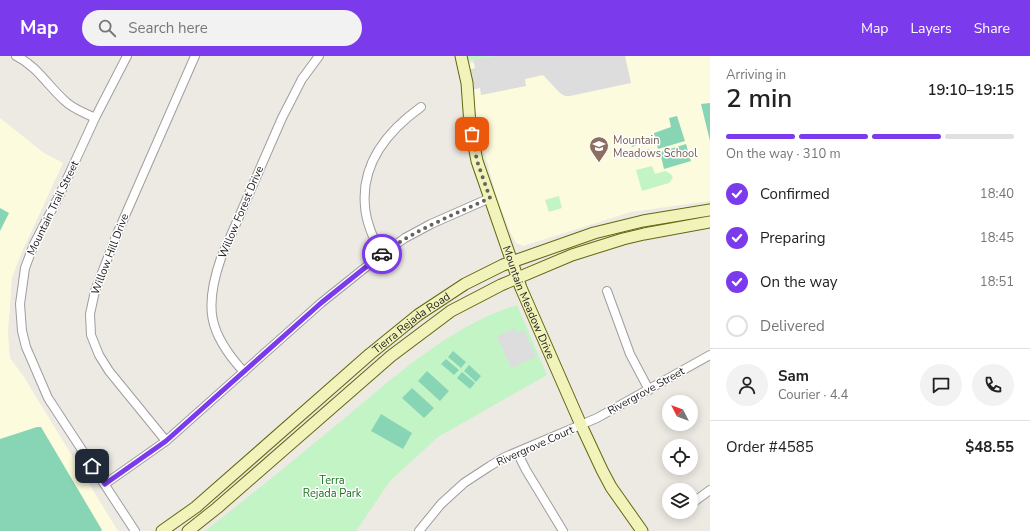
<!DOCTYPE html>
<html lang="en">
<head>
<meta charset="utf-8">
<style>
  :root { --surface:#fff; --page:#f2f2f2; --text:#222; --muted:#767676; --line:#e0e0e0; --accent:#7c3aed }
  body { margin:0; font-family:"Nunito Sans",sans-serif; background:var(--page); color:var(--text); height:100vh; display:flex; flex-direction:column; font-size:15px; white-space:nowrap }
  * { box-sizing:border-box; margin:0 }
  p { font-size:13px; color:var(--muted) }
  .icon { flex:none; width:22px; height:22px; fill:none; stroke:currentColor; stroke-width:2; stroke-linecap:round; stroke-linejoin:round }
  .map { position:relative; flex:1; overflow:hidden }
  .side { display:flex; flex-direction:column; background:var(--surface); width:320px }
  .side>* { flex:none }
  .needle { width:26px; rotate:312deg }
  .controls { position:absolute; left:662px; top:339px; display:grid; gap:8px }
  .controls a { display:grid; place-items:center; width:36px; height:36px; border-radius:50%; background:var(--surface); box-shadow:0 2px 10px #0003; font-size:20px }
  .pin { position:absolute; display:grid; place-items:center; width:34px; height:34px; color:#fff; margin:-17px; border-radius:8px; box-shadow:0 2px 6px #0006 }
  .courier { position:absolute; display:grid; place-items:center; width:40px; height:40px; margin:-20px; border:3px solid #7c3aed; border-radius:50%; background:#fff; color:#222; box-shadow:0 1px 5px #0007 }
  .overview em { font-style:normal; font-weight:600 }
  .overview div { display:flex; flex-direction:column-reverse }
  .overview { display:flex; align-items:center; justify-content:space-between; height:68px; padding:0 16px }
  h1 { font-size:26px; font-weight:600; line-height:30px }
  .bar { display:grid; grid-template-columns:repeat(4,1fr); gap:6px 4px; align-content:center; height:48px; padding:0 16px }
  .bar i { height:5px; border-radius:3px; background:var(--line) }
  .bar .on { background:var(--accent) }
  .bar p { grid-column:span 4 }
  .line { display:flex; align-items:center; gap:10px; padding:0 16px; border-top:1px solid var(--line) }
  .line div { flex:1 }
  .round { display:grid; place-items:center; flex:none; width:42px; height:42px; border-radius:21px; background:var(--page) }
  ol { padding:0 16px; list-style:none }
  li { display:flex; align-items:center; gap:12px; height:44px }
  li p { margin-inline-start:auto }
  li .icon { padding:4px; border-radius:50%; background:var(--accent); color:#fff; stroke-width:4 }
  li:last-child { color:var(--muted) }
  li i { width:22px; height:22px; border:2px solid var(--line); border-radius:50% }
  header { display:flex; align-items:center; gap:24px; box-sizing:border-box; height:56px; padding:0 20px; background:var(--accent); color:#fff }
  header strong { font-size:19px }
  nav { display:flex; gap:22px; margin-inline-start:auto; font-size:14px }
  .search { width:280px; height:36px; background:var(--page); display:flex; align-items:center; gap:10px; box-sizing:border-box; padding:0 14px; border-radius:22px; color:var(--muted); font-size:15px }
  main { display:flex; flex:1; min-height:0 }
  .map>svg:first-child { display:block }
  .education { fill:#fcfbdd }
  .park { fill:#c3f4c6 }
  .pitch { fill:#88d5b5 }
  .parking { fill:#ddd }
  .lines { fill:none; stroke-linecap:round; stroke-linejoin:round }
  .street-casing { stroke:#9e9e9e; stroke-width:10 }
  .secondary-casing { stroke:#61680f; stroke-width:13 }
  .street { stroke:#fff; stroke-width:8 }
  .secondary { stroke:#f2f3bb; stroke-width:11 }
  .done { stroke:#666462; stroke-width:4; stroke-dasharray:0 7.2 }
  .route { stroke:#7c3aed; stroke-width:5 }
  .labels { text-anchor:middle; dominant-baseline:central; stroke-width:3; stroke-linejoin:round; paint-order:stroke }
  .education-label { font-size:11px; fill:#785e54; stroke:#fff; text-anchor:start }
  .street-label { font-size:11px; fill:#1d1d1d; stroke:#fff }
  .park-label { font-size:11px; fill:#15701a; stroke:#fff }
</style>
</head>
<body>
<header>
<strong>Map</strong>
<div class="search"><svg class="icon" aria-label="search" viewBox="0 0 24 24"><circle cx="10" cy="10" r="6"/><path d="M15 15l6 6"/></svg>Search here</div>
<nav><a>Map</a><a>Layers</a><a>Share</a></nav>
</header>
<main>
<div class="map">
<svg width="710" height="475" viewBox="0 0 710 475">
  <rect width="100%" height="100%" fill="#ede9e3"/>
  <!-- education -->
  <path class="education" d="M504 0H710V145L631 156 523 190 516 187 509 173 497 142 478 73 467 8Z
    M0 62 44 97 63 107 21 198 12 222 8 277 10 302 24 321 118 475H0Z"/>
  <!-- park -->
  <path class="park" d="M461 0H492L463 6Z
    M652 110 655 118 665 115 671 118 673 122 669 127 642 135 636 114Z
    M559 140 562 152 549 156 545 144Z
    M517 249 547 319 438 381 390 425 356 475H205C250 440 295 403 339 367 393 322 449 270 517 249Z"/>
  <!-- pitch -->
  <path class="pitch" d="M710 47V85L701 48Z
    M677 60 685 85 658 93 654 77 671 71 669 62Z
    M645 80 646 86 632 91 630 85Z
    M686 88 691 105 664 113 660 96Z
    M649 93 651 99 636 103 634 97Z
    M0 152 9 157 0 175Z
    M453 295 466 306 461 312 448 301Z
    M446 303 459 314 454 319 441 308Z
    M469 309 481 320 476 326 464 315Z
    M427 315 449 335 440 345 418 325Z
    M462 316 475 327 470 333 457 322Z
    M412 332 434 352 424 362 402 342Z
    M381 358 412 377 403 393 371 375Z
    M37 371H41L102 474 101 475H0V383Z"/>
  <!-- parking -->
  <path class="parking" d="M493 0H625L631 27 570 40H565L560 37 543 19 525 23 526 30 481 39 480 32 472 34 468 14 475 12 473 4Z
    M515 272 517 277 524 274 536 301 511 312 497 280Z"/>
  <g class="lines">
    <defs>
      <path id="street" d="M16 0C37 10 48 30 65 45 73 53 85 57 95 62
        M127 0 95 62 60 138 34 188 25 212 20 248 22 275 26 291 48 342 135 475
        M381 199C374 183 366 167 365 150 361 107 389 74 421 51
        M607 235 630 298 649 334
        M244 316C208 277 204 251 221 202L282 62 302 23 319 0
        M166 385 109 315 99 299 91 279 90 258 95 235 117 178 195 0
        M517 396 526 414 563 475
        M105 428 166 385 321 247 381 199 405 182 431 168 490 142
        M691 448 710 434
        M419 475 441 448 464 427 490 410 505 401 597 362 710 299"/>
      <g id="secondary">
        <path id="s1" d="M461 0 467 27 470 69 477 105 521 232 581 369 602 414 611 431 642 475"/>
        <path id="s2" d="M162 475 196 451 370 298 418 259 465 228 503 209 594 177 643 165 710 154"/>
        <path d="M188 475 217 452 391 300 451 255 501 229 572 199 623 183 644 178 710 166"/>
      </g>
    </defs>
    <!-- street casing -->
    <use href="#street" class="street-casing"/>
    <!-- secondary casing -->
    <use href="#secondary" class="secondary-casing"/>
    <!-- street -->
    <use href="#street" class="street"/>
    <!-- secondary -->
    <use href="#secondary" class="secondary"/>
  </g>
  <g class="lines">
    <!-- done -->
    <path class="done" d="M382 198C415 174 453 159 490 142L477 105 472 78"/>
    <!-- route -->
    <path class="route" d="M92 410 105 428 166 385 321 247 382 198"/>
  </g>
  <!-- icons -->
  <defs>
    <symbol id="school-pin" viewBox="-11 -11 22 30"><path d="M0 17L-7.5 6A9.5 9.5 0 1 1 7.5 6Z" fill="#8d6e63" stroke="#fff"/><path d="M0-5L7-2L0 1L-7-2ZM-4 1L0 2.5L4 1V4Q0 6-4 4Z" fill="#fff"/></symbol>
  </defs>
  <g fill-rule="evenodd">
    <use href="#school-pin" x="588" y="79" width="22" height="30"/>
  </g>
  <g class="labels">
    <!-- education labels -->
    <g class="education-label">
      <text x="613" y="84">Mountain<tspan x="613" dy="13">Meadows School</tspan></text>
    </g>
    <!-- street labels -->
    <g class="street-label">
      <text transform="translate(53 152) rotate(-64)">Mountain Trail Street</text>
      <text transform="translate(241 156) rotate(-67)">Willow Forest Drive</text>
      <text transform="translate(110 198) rotate(-69)">Willow Hill Drive</text>
      <text stroke="none"><textPath href="#s1" startOffset="257">Mountain Meadow Drive</textPath></text>
      <text stroke="none"><textPath href="#s2" startOffset="325">Tierra Rejada Road</textPath></text>
      <text transform="translate(646 335) rotate(-29)">Rivergrove Street</text>
      <text transform="translate(535 390) rotate(-24)">Rivergrove Court</text>
    </g>
    <!-- park labels -->
    <g class="park-label">
      <text x="332" y="424">Terra<tspan x="332" dy="13">Rejada Park</tspan></text>
    </g>
  </g>
</svg>
<div class="controls">
<a><svg class="needle" viewBox="-14 -14 28 28"><path d="M0-13l5 13h-10z" fill="#e53935"/><path d="M0 13l5-13h-10z" fill="#767676"/></svg></a>
<a><svg class="icon" aria-label="locate" viewBox="0 0 24 24"><circle cx="12" cy="12" r="6"/><path d="M12 2v4M12 18v4M2 12h4M18 12h4"/></svg></a>
<a><svg class="icon" aria-label="layers" viewBox="0 0 24 24"><path d="M12 4l9 5-9 5-9-5zM3 14l9 5 9-5"/></svg></a>
</div>
<div class="pin" style="left:472px;top:78px;background:#ea580c"><svg class="icon" aria-label="bag" viewBox="0 0 24 24"><path d="M5 8h14l-1 12H6zM9 8a3 3 0 0 1 6 0"/></svg></div>
<div class="pin" style="left:92px;top:410px;background:#1f2937"><svg class="icon" aria-label="home" viewBox="0 0 24 24"><path d="M3 11l9-7 9 7M6 9v11h12V9"/></svg></div>
<div class="courier" style="left:382px;top:198px"><svg class="icon" aria-label="car" viewBox="0 0 24 24"><path d="M5 17H2v-5l4-1 3-4h7l3 4 3 1v5h-3M9 17h6M6 11h13"/><circle cx="7" cy="17" r="2"/><circle cx="17" cy="17" r="2"/></svg></div>
</div>
<section class="side">
<div class="overview"><div><h1>2 min</h1><p>Arriving in</p></div><em>19:10–19:15</em></div>
<div class="bar"><i class="on"></i><i class="on"></i><i class="on"></i><i></i><p>On the way · 310 m</p></div>
<ol>
<li><svg class="icon" aria-label="check" viewBox="0 0 24 24"><path d="M5 12l5 5 9-10"/></svg>Confirmed<p>18:40</p></li>
<li><svg class="icon" aria-label="check" viewBox="0 0 24 24"><path d="M5 12l5 5 9-10"/></svg>Preparing<p>18:45</p></li>
<li><svg class="icon" aria-label="check" viewBox="0 0 24 24"><path d="M5 12l5 5 9-10"/></svg>On the way<p>18:51</p></li>
<li><i></i>Delivered</li>
</ol>
<div class="line" style="height:72px"><a class="round"><svg class="icon" aria-label="person" viewBox="0 0 24 24"><circle cx="12" cy="8" r="4"/><path d="M4 21q1-7 8-7t8 7"/></svg></a><div><b>Sam</b><p>Courier · 4.4</p></div><a class="round"><svg class="icon" aria-label="chat" viewBox="0 0 24 24"><path d="M4 5h16v11H9l-5 4z"/></svg></a><a class="round"><svg class="icon" aria-label="phone" viewBox="0 0 24 24"><path d="M5 4h4l2 5-3 2q2 4 5 5l2-3 5 2v4C11 20 4 13 5 4z"/></svg></a></div>
<div class="line" style="height:52px"><div>Order #4585</div><b>$48.55</b></div>
</section>
</main>
</body>
</html>
